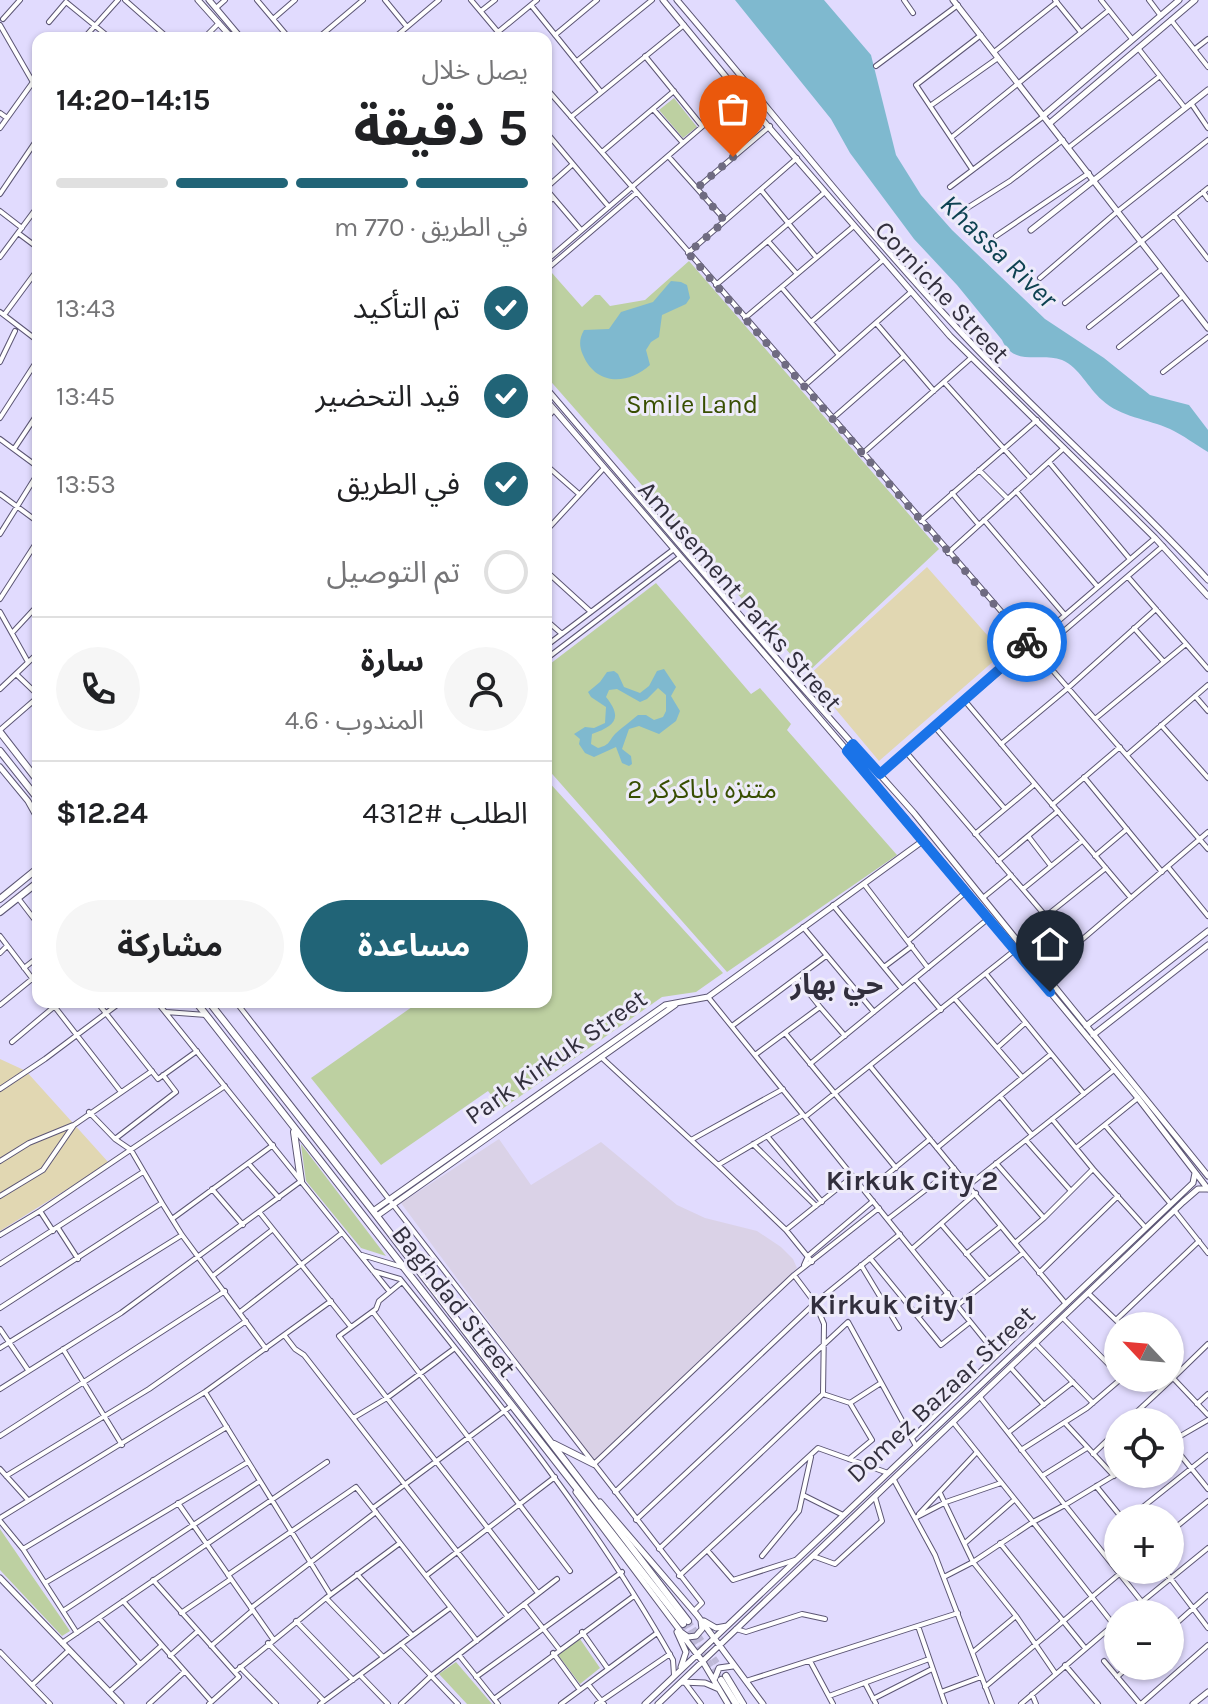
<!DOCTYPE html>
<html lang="ar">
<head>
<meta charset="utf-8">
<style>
  :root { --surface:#fff; --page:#f6f6f6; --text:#202124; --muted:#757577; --line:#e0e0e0; --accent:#216477 }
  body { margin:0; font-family:Karla,"Noto Sans Arabic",sans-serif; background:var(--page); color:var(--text); direction:rtl; height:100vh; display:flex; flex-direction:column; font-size:30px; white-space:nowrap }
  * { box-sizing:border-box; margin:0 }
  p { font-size:26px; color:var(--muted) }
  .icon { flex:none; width:44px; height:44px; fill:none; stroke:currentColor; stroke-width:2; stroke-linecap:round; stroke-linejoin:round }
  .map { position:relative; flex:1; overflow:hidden; direction:ltr }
  .side { position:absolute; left:32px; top:32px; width:520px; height:976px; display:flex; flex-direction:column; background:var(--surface); border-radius:16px; box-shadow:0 2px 6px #0004; direction:rtl }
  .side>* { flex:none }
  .needle { width:52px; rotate:296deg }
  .fabs { position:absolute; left:1104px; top:1312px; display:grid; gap:16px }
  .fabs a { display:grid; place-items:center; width:80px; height:80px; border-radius:50%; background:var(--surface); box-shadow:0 2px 6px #0004; font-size:40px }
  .pin { position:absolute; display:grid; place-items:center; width:68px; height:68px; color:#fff; margin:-82px -34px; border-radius:50% 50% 50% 0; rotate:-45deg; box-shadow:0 0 8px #0007 }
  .pin .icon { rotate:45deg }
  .courier { position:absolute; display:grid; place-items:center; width:80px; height:80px; margin:-40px; border:6px solid #1a73e8; border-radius:50%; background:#fff; color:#222; box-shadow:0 2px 10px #0007 }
  .overview em { font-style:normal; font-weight:700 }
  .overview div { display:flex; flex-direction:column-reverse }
  .overview { display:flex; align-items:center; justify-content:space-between; height:136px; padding:0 24px }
  h1 { font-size:52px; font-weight:700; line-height:60px }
  .bar { display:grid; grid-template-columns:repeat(4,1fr); gap:12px 8px; align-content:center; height:96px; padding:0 24px }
  .bar i { height:10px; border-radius:6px; background:var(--line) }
  .bar .on { background:var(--accent) }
  .bar p { grid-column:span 4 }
  .line { display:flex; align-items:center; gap:20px; padding:0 24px; border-top:2px solid var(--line) }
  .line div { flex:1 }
  .round { display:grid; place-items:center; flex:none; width:84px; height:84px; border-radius:42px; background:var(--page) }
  ol { padding:0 24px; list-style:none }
  li { display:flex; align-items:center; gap:24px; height:88px }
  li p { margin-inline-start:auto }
  li .icon { padding:8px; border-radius:50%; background:var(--accent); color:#fff; stroke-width:4 }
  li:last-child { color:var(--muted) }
  li i { width:44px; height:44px; border:4px solid var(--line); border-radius:50% }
  .action { display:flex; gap:16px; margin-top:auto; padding:16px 24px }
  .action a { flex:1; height:92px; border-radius:48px; background:var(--accent); color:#fff; font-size:32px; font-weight:700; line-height:92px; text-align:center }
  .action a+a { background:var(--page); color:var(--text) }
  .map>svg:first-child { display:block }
  .industrial { fill:#dad2e7 }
  .green { fill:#bdd0a1 }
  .sand { fill:#e1d7b2 }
  .water { fill:#7fb9cf; fill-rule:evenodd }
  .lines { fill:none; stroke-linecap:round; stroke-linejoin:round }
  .primary-tunnel { stroke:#beb9d7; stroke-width:6; stroke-dasharray:6 3; stroke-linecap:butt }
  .minor-casing { stroke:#5c5674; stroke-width:6 }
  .tertiary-casing { stroke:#5c5674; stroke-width:7 }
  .secondary-casing { stroke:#5c5674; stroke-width:7 }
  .primary-casing { stroke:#5c5674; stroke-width:8 }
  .minor { stroke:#fff; stroke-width:4 }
  .tertiary { stroke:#fff; stroke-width:5 }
  .secondary { stroke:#fff; stroke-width:5 }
  .primary { stroke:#fff; stroke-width:6 }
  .done { stroke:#6f6b81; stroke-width:8; stroke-dasharray:0 14.4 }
  .route { stroke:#1a73e8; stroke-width:10 }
  .labels { text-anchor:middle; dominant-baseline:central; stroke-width:6; stroke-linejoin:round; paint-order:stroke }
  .street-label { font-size:26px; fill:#322f3d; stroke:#eeebfa }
  .park-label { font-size:26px; fill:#384e02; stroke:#eeebfa }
  .water-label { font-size:28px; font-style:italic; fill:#0d4251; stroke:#eeebfa }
  .neighbourhood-label { font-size:28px; font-weight:bold; fill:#322f3d; stroke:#eeebfa }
</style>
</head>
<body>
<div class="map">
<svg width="1208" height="1704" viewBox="0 0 1208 1704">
  <rect width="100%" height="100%" fill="#e1dbfe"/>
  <!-- industrial -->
  <path class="industrial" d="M499 1139 531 1185 601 1142 677 1205 705 1218 757 1231 781 1247 793 1259 797 1268 594 1463 401 1203Z"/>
  <!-- green -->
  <path class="green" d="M674 98 697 127 683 138 659 110Z
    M689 261 939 549 807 673 546 376V279L552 273 582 307 595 295H600L610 306 645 300Z
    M656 583 751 694 760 688 791 724 787 730 897 855 727 972 546 767V667Z
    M546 779 723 973 696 992 662 997 502 1109 488 1091 381 1165 311 1078 419 1002H546Z
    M301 1145V1144L386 1256 361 1248 306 1181Z
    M0 1529 70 1631 62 1636 0 1570Z
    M580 1639 600 1668 580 1684 558 1655Z
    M456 1662 492 1704H467L439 1674Z"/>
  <!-- sand -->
  <path class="sand" d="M927 567 1003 653 879 761 808 676Z
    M0 1059 26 1071 109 1163 0 1231Z"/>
  <!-- water -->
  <path class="water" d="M735 0H824L871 55 896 155 921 195 952 230 1045 319 1104 358 1150 395 1189 405 1208 430V452C1196 445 1183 435 1170 429 1148 419 1120 417 1102 400 1088 388 1079 367 1062 360 1040 352 1014 367 1002 340L957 285 914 239 850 153 831 119Z
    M671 281 681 282 687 285 690 298 686 304 662 315 659 337 651 342 646 350 650 365C628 385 596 386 583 355 579 346 579 339 584 330L609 329 621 312 653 302Z
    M664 669 676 687 671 696 680 711 676 721 659 734 639 726 629 729 622 749 631 756 632 764 629 766 622 763 616 747 594 757 585 753 579 744 580 739 574 734 585 727 594 728 605 723 606 707 591 697 588 692 600 682 607 672 614 671 618 674 624 687 640 693 649 686 657 671ZM658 688 666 695V711L663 717 654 720 646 715H638C632 720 619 730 615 734 608 742 610 745 598 748L591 744 592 734C615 726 623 718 606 697L609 690 617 689 640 702 647 699Z"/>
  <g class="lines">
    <!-- primary-tunnel -->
    <path class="primary-tunnel" d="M688 1621 726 1676
      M683 1624 721 1680"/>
    <defs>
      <path id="minor" d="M125 0 168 38
        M257 0 289 38
        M385 0 407 27
        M471 0 503 38
        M904 0 913 13
        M1055 0 1080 31
        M1101 0 1132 39
        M1149 0 1161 16
        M66 2 110 38
        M531 5 601 92
        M216 8 225 0
        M481 11 495 0
        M3 19 20 0
        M273 19 295 0
        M1171 20 1208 67
        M49 22 66 2
        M0 25 38 91
        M498 32 537 0
        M555 35 597 0
        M84 38 118 0
        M204 38 219 23
        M318 38 363 0
        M394 38 439 0
        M1138 48 1185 108
        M1195 49 1208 39
        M994 52 1057 2
        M645 56 702 126
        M577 61 652 0
        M876 66 958 5
        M546 88 1208 849
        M1191 103 1208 128
        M930 106 998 58
        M653 109 683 143
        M0 113 7 118
        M571 117 684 25
        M0 128 33 82
        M546 132 609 207
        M952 137 1109 10
        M1068 148 1160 76
        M602 152 674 91
        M668 156 725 220
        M972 169 916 85 981 35
        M950 187 1044 116
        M546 188 573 164
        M697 188 770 126
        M546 189 581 230
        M761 190 816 257
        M1203 192 1208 199
        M0 194 38 138
        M546 204 553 198
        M964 210 1010 181 1063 140
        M0 211 22 228
        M1174 215 1208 259
        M18 233 38 248
        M996 236 1089 173
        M768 241 797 274
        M688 253 797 158
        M0 257 38 206
        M546 261 740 94
        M546 270 636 193
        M1040 278 1118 211 1208 140
        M716 285 825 192
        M782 288 839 355
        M1065 303 1208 188
        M0 312 38 341
        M4 315 38 269
        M745 318 854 226
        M811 322 883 260
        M876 323 934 391
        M1089 327 1162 269
        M1119 347 1183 296
        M0 362 15 331
        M1163 372 1208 337
        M944 382 1030 478
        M804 386 911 292
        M0 418 38 359
        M546 419 554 410
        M832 419 904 356
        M0 439 38 467
        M14 449 38 413
        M862 454 971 358
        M1049 462 1129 558
        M546 465 579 494
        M979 470 1008 499
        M1016 491 1097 586
        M952 493 979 525
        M0 494 38 522
        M984 520 1064 614
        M921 521 1037 420
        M546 531 604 468
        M0 534 38 473
        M948 553 1064 448
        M546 571 591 612
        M1128 577 1208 669
        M0 599 38 540
        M0 612 28 662
        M546 620 562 634
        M1134 628 1164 662
        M12 633 38 605
        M546 646 674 549
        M1037 654 1163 546
        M546 659 680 557
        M16 674 38 695
        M0 689 38 653
        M1195 696 1208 711
        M965 701 1131 898
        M1095 719 1186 644
        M1161 725 1208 778
        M935 727 1005 809
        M0 730 38 697
        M1001 744 1068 688 1156 609
        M906 752 1072 947
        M1127 755 1208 685
        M880 774 1155 538
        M1084 777 1162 872
        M1052 805 1120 747
        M975 834 1035 784
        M1028 836 1051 866
        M1095 856 1127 829
        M998 861 1058 811
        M1168 867 1208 916
        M864 884 928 968
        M1023 889 1082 841
        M984 897 1011 875
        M18 898 38 924
        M833 905 902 989
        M1046 916 1106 868
        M803 927 874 1012
        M0 936 38 986
        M908 941 967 891
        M0 953 7 946
        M884 967 912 946
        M24 968 38 957
        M1044 972 1208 832
        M986 974 1084 1094
        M797 978 820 1007
        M915 979 941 1010
        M708 997 997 1355
        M955 999 1022 1077
        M51 1002 121 1092
        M97 1002 158 1079 197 1051
        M157 1002 390 1292
        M236 1002 702 1603 694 1611
        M0 1005 32 979
        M166 1012 206 1015
        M732 1026 826 956
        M785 1033 896 1168
        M12 1042 55 1006
        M997 1048 1025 1023
        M755 1055 820 1007 845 1036
        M601 1057 718 1165 786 1230 812 1262
        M810 1064 989 918
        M870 1066 1015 1243
        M0 1089 45 1059 121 1002
        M1000 1096 1032 1135
        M805 1117 1015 950
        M1052 1119 1093 1169
        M1105 1125 1170 1203
        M767 1136 822 1202
        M115 1139 176 1092 163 1075
        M691 1140 783 1089
        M1026 1140 1071 1191
        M753 1144 816 1206
        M937 1148 1051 1054
        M1076 1148 1138 1098
        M0 1161 29 1143 73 1125
        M996 1163 1044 1218 1093 1169 1145 1227
        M249 1164 279 1198
        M718 1165 803 1115
        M969 1185 1114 1070
        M212 1189 243 1225
        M866 1192 930 1139
        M0 1196 43 1170 74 1125 152 1071
        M162 1203 182 1235 266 1349
        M1174 1210 1208 1253
        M40 1211 53 1231
        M260 1213 351 1327
        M1044 1218 1015 1243 1066 1304
        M172 1219 273 1145
        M888 1219 954 1168
        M942 1225 989 1280
        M58 1228 78 1259
        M786 1230 853 1176
        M0 1235 40 1211 225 1086
        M912 1249 976 1193
        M966 1254 1001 1226
        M362 1255 402 1267
        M870 1258 941 1345 970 1322
        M0 1264 143 1172
        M804 1265 808 1256 873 1201
        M861 1265 899 1328
        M373 1271 400 1279C498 1401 596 1523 673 1660L674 1675
        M1039 1273 1118 1196
        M214 1275 272 1230
        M402 1282 379 1301 376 1309 339 1336 538 1593
        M1089 1294 1122 1326
        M958 1305 1023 1253
        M0 1308 162 1203 131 1150 115 1139 89 1112
        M240 1312 342 1233
        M373 1312 570 1571
        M919 1316 948 1293
        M1063 1318 1118 1374
        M1116 1320 1199 1241
        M0 1329 28 1370
        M285 1336 295 1349 304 1355 508 1617
        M1036 1344 1093 1403
        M0 1348 182 1235
        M63 1349 122 1445
        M1011 1368 1044 1405
        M1170 1375 1173 1378 1208 1344
        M0 1389 121 1313 301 1181
        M205 1392 330 1594
        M823 1394 850 1403 872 1440 849 1459
        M980 1397 1065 1505 1118 1473
        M850 1403 881 1383
        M1197 1404 1208 1394
        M355 1417 387 1398 455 1348
        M953 1422 1033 1522 1065 1505 1142 1602
        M1126 1422 1173 1378 1208 1415
        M1065 1423 1114 1476
        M1009 1432 1073 1382
        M0 1436 225 1291
        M912 1438 1031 1322
        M1170 1442 1208 1489
        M1170 1442 1208 1420
        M1021 1450 1087 1408 1122 1378
        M1093 1454 1118 1430
        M594 1464 794 1275 879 1208
        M0 1469 28 1500
        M6 1476 149 1389 246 1321
        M1042 1476 1087 1448
        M894 1480 935 1555 992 1704
        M1096 1486 1122 1518
        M615 1492 815 1303 900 1234
        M940 1493 973 1562 1016 1616 1055 1673
        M803 1495 843 1515
        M178 1503 273 1639
        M373 1508 511 1406
        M919 1514 977 1452
        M0 1518 205 1392 331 1301
        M915 1518 946 1502 1001 1483
        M1129 1518 1208 1455
        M636 1520 848 1322 916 1446
        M0 1521 23 1549 77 1633
        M1170 1532 1208 1501
        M965 1543 1014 1500
        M1000 1543 1085 1648
        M23 1549 227 1427
        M659 1549 823 1394 824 1324 815 1303 794 1275
        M707 1550 733 1580 795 1560
        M762 1556 799 1511 811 1457
        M813 1556 835 1564 882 1521 875 1497
        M1164 1570 1208 1628
        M357 1574 412 1635
        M228 1575 356 1487 477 1641
        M427 1575 555 1477
        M679 1576 818 1448 888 1473
        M944 1577 973 1562 1033 1522 1114 1625
        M153 1580 239 1677 209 1704
        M45 1583 248 1462
        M326 1598 383 1657
        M123 1601 211 1701
        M524 1604 559 1649
        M251 1608 376 1512
        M63 1611 260 1481
        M181 1613 231 1579
        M1127 1614 1208 1548
        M99 1618 140 1664
        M296 1621 353 1680
        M918 1626 945 1704
        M736 1629 746 1632 802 1614 825 1619
        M1170 1629 1208 1595
        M582 1632 608 1669
        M62 1643 327 1462
        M268 1643 324 1701
        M401 1644 458 1704
        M211 1646 253 1610
        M0 1652 50 1704
        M973 1652 1016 1616
        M553 1653 580 1690
        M459 1655 498 1704
        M170 1656 198 1631
        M810 1661 833 1704
        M1104 1661 1140 1704
        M1065 1665 1098 1704
        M240 1667 276 1704
        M235 1672 326 1598 400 1543
        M360 1675 388 1704
        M476 1677 622 1572
        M1117 1677 1129 1666
        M746 1681 958 1613
        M865 1683 876 1704
        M588 1684 604 1704
        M686 1684 701 1704
        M32 1685 69 1650
        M985 1687 1124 1570
        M109 1692 161 1646
        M941 1692 981 1677
        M1032 1694 1036 1704
        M829 1696 929 1659
        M494 1699 634 1596
        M873 1699 932 1669
        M149 1704 184 1672
        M320 1704 450 1608
        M401 1704 432 1675 557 1579
        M561 1704 657 1633
        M597 1704 670 1654
        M1021 1704 1118 1621
        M1141 1704 1208 1645"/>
      <path id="tertiary" d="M953 0 1208 328
        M1044 115 1179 0
        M1050 123 1195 0
        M1031 230 1208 90
        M0 1578 121 1704
        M1193 1704 1208 1692"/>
      <path id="secondary" d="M198 0 232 38
        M209 0 241 38
        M663 0 740 94 950 336 1155 538 1208 596
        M677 0C770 109 858 222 956 327 1037 415 1128 492 1208 580
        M546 388 785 668 914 813 1208 1176
        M546 400 924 840 1138 1098 1208 1189
        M0 767 28 801 38 819
        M1086 1026 1208 931
        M1093 1035 1208 945
        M373 1211 665 1005 708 997 924 840
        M377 1216 675 1005
        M576 1492 681 1632 688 1637 696 1636 702 1629 701 1621
        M600 1502 697 1615 763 1704
        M704 1621 716 1628 727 1626
        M677 1632 686 1652 681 1667
        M683 1636 703 1662 728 1704
        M715 1678 719 1668 733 1666
        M682 1682 705 1683 719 1689
        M645 1704 1193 1183 1195 1173
        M658 1704 1183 1202 1198 1189H1206"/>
      <path id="primary" d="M0 732 38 781
        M0 751 38 799
        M0 899 38 868
        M0 912 38 882
        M196 1002 683 1624
        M209 1002 373 1211 688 1621
        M294 1132 301 1181
        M554 1444 594 1464
        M726 1676 743 1704
        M721 1680 736 1704"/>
    </defs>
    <!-- minor casing -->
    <use href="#minor" class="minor-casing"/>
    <!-- tertiary casing -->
    <use href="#tertiary" class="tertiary-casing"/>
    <!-- secondary casing -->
    <use href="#secondary" class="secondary-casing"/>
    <!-- primary casing -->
    <use href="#primary" class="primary-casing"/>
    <!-- minor -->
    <use href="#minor" class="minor"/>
    <!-- tertiary -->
    <use href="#tertiary" class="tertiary"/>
    <!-- secondary -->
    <use href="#secondary" class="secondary"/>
    <!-- primary -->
    <use href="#primary" class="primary"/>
  </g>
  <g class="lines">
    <!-- done -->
    <path class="done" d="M733 157 697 188 725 221 688 253 1027 642"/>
    <!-- route -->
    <path class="route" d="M1027 642 1028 644 880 774 853 744 847 751 1050 992"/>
  </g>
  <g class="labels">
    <!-- street labels -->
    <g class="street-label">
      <text transform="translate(942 292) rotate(47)">Corniche Street</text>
      <text transform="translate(740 596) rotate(49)">Amusement Parks Street</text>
      <text transform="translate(556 1057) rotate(-35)">Park Kirkuk Street</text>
      <text transform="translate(454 1301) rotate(52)">Baghdad Street</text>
      <text transform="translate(941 1394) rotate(-43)">Domez Bazaar Street</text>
    </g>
    <!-- park labels -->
    <g class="park-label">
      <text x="692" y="404">Smile Land</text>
      <text x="702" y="789">متنزه باباكركر 2</text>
    </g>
    <!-- water labels -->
    <g class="water-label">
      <text transform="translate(999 251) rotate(44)">Khassa River</text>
    </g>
    <!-- neighbourhood labels -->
    <g class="neighbourhood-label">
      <text x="837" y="984">حي بهار</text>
      <text x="912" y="1180">Kirkuk City 2</text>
      <text x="892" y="1304">Kirkuk City 1</text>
    </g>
  </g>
</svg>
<div class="fabs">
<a><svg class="needle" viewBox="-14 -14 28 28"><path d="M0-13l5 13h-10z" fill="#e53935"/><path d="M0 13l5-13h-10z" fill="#757577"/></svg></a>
<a><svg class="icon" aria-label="locate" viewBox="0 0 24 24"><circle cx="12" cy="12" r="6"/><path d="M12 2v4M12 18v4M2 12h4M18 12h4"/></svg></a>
<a>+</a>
<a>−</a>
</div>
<div class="pin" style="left:733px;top:157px;background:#ea580c"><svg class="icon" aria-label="bag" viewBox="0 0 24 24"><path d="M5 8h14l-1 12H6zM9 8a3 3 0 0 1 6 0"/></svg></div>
<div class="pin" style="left:1050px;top:992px;background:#1f2937"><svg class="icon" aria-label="home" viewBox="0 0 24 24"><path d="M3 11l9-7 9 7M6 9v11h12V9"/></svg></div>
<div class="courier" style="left:1027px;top:642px"><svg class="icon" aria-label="bike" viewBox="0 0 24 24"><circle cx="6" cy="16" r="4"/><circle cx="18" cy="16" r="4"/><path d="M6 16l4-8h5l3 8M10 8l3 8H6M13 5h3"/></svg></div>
<section class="side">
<div class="overview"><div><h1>5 دقيقة</h1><p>يصل خلال</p></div><em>14:15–14:20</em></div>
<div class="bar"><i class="on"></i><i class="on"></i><i class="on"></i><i></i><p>في الطريق · 770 m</p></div>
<ol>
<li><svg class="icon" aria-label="check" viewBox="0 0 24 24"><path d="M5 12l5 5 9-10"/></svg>تم التأكيد<p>13:43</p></li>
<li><svg class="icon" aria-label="check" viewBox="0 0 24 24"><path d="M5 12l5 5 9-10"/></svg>قيد التحضير<p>13:45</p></li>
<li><svg class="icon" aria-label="check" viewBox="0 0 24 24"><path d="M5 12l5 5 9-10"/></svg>في الطريق<p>13:53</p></li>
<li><i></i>تم التوصيل</li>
</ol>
<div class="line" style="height:144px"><a class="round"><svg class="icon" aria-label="person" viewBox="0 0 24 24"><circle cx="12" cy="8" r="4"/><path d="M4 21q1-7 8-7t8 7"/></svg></a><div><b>سارة</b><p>المندوب · 4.6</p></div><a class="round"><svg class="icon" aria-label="phone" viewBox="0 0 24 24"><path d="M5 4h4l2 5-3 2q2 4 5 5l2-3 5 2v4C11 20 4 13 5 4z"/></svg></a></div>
<div class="line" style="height:104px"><div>الطلب #4312</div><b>$12.24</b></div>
<div class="action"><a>مساعدة</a><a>مشاركة</a></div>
</section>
</div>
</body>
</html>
